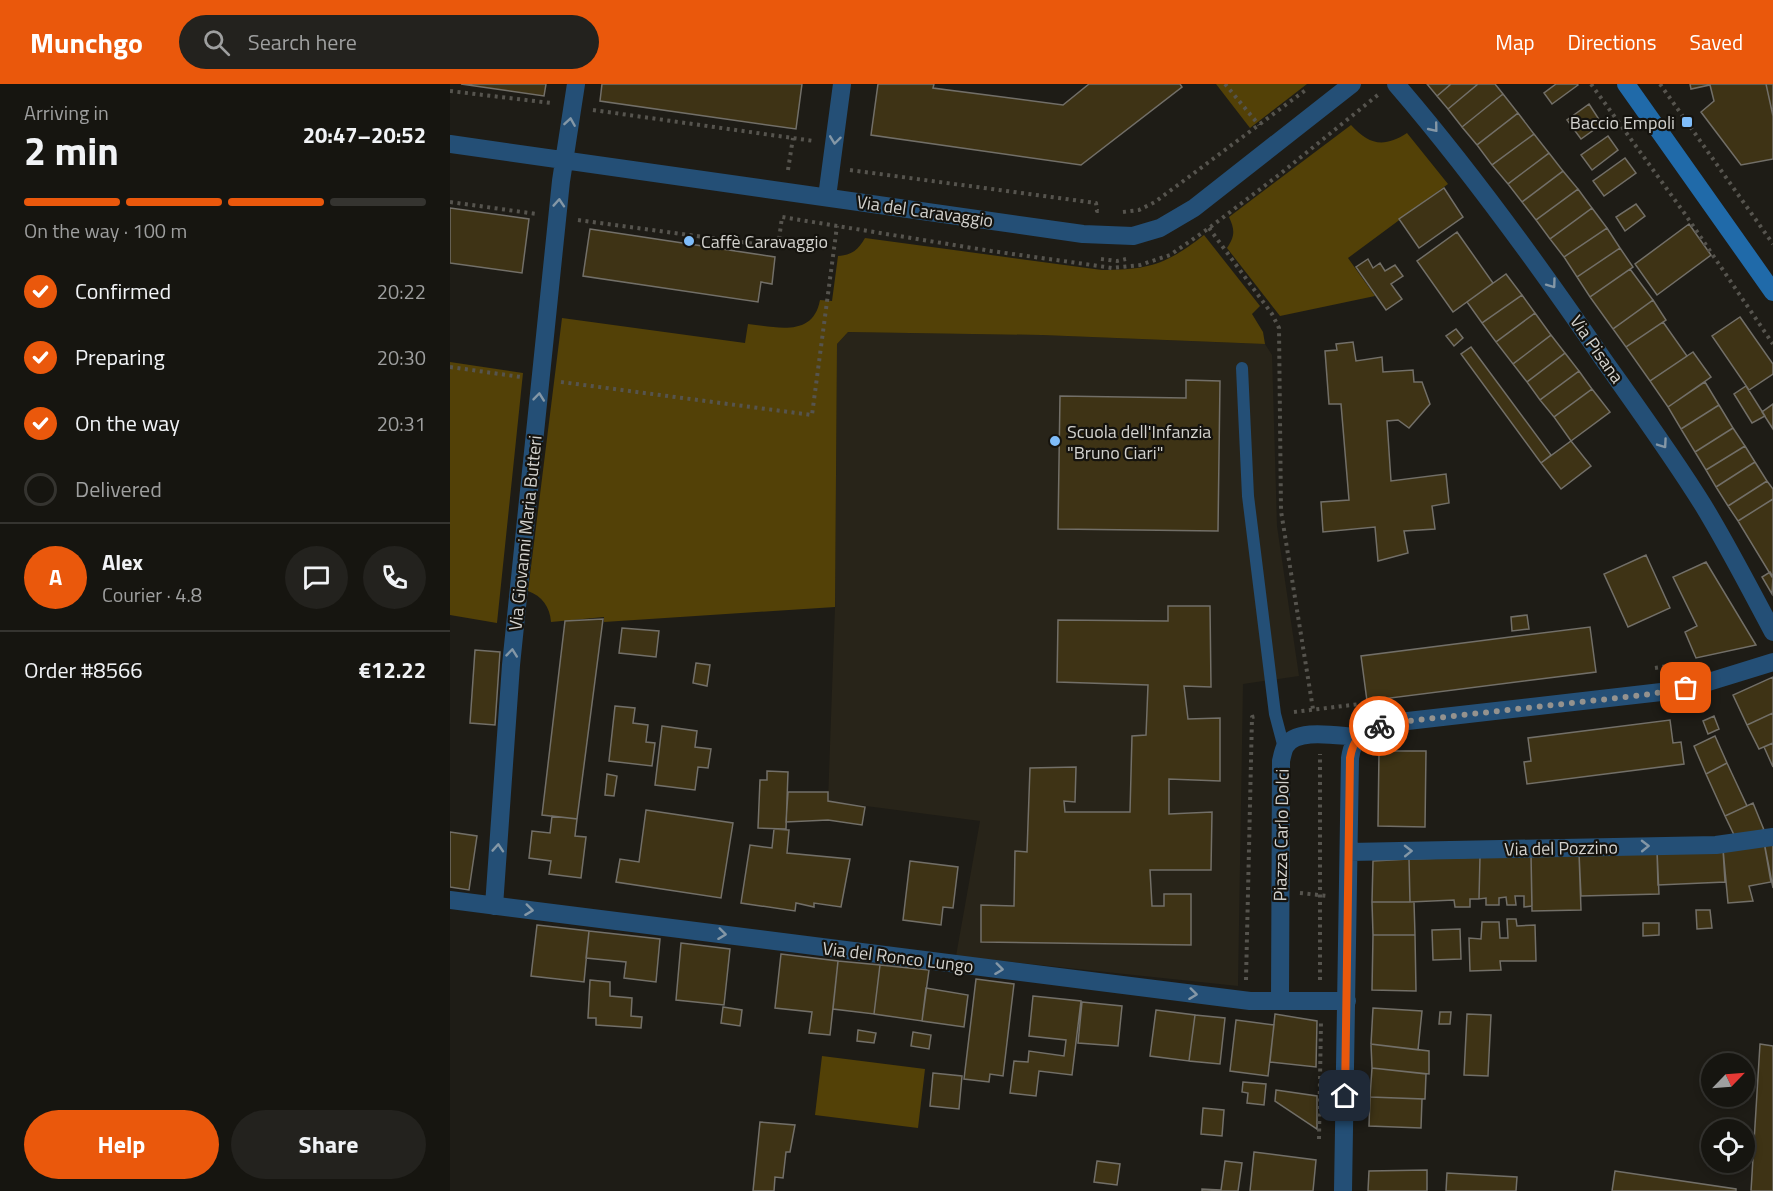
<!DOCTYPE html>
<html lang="en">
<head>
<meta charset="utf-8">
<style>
  :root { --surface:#161510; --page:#23221e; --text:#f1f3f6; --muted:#9e9f9f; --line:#353430; --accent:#ea580c }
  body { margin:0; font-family:"Titillium Web",sans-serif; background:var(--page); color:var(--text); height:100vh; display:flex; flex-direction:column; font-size:22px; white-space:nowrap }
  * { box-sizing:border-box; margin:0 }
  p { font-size:20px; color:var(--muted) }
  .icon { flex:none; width:33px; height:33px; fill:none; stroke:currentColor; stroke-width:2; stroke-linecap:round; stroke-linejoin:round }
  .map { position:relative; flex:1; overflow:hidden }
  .side { display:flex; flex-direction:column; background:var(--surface); width:450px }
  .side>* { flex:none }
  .needle { width:39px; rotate:65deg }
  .tools { position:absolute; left:1251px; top:969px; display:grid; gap:12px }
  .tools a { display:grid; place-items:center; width:54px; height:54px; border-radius:50%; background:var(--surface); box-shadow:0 3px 9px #0003,0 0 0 2px var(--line); font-size:30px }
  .pin { position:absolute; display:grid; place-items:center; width:51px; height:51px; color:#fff; margin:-26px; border-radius:12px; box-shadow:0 3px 9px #0006 }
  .courier { position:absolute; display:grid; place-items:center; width:60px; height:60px; margin:-30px; border:4px solid #ea580c; border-radius:50%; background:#fff; color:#222; box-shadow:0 2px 8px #0007 }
  .head em { font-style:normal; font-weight:700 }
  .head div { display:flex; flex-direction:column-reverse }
  .head { display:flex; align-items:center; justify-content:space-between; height:102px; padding:0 24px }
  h1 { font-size:39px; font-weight:700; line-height:45px }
  .bar { display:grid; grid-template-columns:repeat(4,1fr); gap:9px 6px; align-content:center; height:72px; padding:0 24px }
  .bar i { height:8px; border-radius:4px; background:var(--line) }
  .bar .selected { background:var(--accent) }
  .bar p { grid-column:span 4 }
  .line { display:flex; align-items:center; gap:15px; padding:0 24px; border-top:2px solid var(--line) }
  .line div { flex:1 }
  .round { display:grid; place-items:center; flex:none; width:63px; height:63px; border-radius:32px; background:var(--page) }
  ol { padding:0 24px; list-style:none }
  li { display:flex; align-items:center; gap:18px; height:66px }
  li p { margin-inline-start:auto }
  li .icon { padding:6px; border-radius:50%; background:var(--accent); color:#fff; stroke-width:4 }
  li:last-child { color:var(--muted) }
  li i { width:33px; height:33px; border:3px solid var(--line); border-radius:50% }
  .cta { display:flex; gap:12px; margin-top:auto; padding:12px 24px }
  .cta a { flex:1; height:69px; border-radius:36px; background:var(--accent); color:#fff; font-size:24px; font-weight:700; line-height:69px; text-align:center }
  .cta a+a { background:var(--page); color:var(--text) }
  header { display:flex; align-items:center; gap:36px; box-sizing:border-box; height:84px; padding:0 30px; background:var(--accent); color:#fff }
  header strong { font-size:28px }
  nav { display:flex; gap:33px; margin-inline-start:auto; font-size:21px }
  .search { width:420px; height:54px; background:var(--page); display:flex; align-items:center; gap:15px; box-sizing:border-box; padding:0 21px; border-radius:33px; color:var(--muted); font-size:22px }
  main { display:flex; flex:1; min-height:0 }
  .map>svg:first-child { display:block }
  .built { fill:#282419 }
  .green { fill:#534107 }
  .building { fill:#3e3315; stroke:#726f68; stroke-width:1.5 }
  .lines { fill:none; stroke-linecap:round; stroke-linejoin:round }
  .path { stroke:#56544e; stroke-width:4; stroke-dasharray:3 4.5; stroke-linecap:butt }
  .lane { stroke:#244f76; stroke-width:12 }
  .street { stroke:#244f76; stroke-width:18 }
  .secondary { stroke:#206aa9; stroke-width:18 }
  .oneway { stroke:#8497a6 }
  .done { stroke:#94928e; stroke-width:6; stroke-dasharray:0 10.8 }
  .route { stroke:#ea580c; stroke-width:8 }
  .poi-dot { fill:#7fbdfa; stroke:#15130e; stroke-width:2 }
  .labels { text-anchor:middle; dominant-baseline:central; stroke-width:4.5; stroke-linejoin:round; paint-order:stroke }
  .poi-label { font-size:18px; fill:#d3d2ce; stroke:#15130e; text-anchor:start }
  .street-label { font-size:18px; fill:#d3d2ce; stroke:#15130e }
</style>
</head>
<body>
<header>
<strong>Munchgo</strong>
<div class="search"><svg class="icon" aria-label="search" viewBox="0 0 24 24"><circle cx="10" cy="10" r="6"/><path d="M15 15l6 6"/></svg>Search here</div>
<nav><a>Map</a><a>Directions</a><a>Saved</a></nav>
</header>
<main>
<section class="side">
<div class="head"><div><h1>2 min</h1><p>Arriving in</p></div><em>20:47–20:52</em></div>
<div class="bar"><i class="selected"></i><i class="selected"></i><i class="selected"></i><i></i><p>On the way · 100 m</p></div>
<ol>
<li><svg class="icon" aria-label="check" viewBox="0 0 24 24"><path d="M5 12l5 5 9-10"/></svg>Confirmed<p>20:22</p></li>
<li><svg class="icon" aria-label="check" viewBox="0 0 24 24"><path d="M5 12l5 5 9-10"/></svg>Preparing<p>20:30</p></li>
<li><svg class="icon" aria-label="check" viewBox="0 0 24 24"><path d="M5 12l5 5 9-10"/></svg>On the way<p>20:31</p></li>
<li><i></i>Delivered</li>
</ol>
<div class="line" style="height:108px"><b class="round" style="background:var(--accent);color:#fff">A</b><div><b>Alex</b><p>Courier · 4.8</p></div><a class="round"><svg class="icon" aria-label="chat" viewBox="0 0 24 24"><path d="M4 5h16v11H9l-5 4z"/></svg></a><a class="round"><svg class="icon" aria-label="phone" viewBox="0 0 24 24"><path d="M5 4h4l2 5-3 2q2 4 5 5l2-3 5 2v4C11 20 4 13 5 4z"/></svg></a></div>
<div class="line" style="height:78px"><div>Order #8566</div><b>€12.22</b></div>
<div class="cta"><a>Help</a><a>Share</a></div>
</section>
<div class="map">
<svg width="1323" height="1107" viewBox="0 0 1323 1107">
  <rect width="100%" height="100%" fill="#1e1c16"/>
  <!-- built -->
  <path class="built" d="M398 248 592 251 815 260 822 271 827 442 849 592 793 600 788 902 506 872 530 737 378 717 385 523 387 260Z"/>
  <!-- green -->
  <path class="green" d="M766 0H857L800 44Z
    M901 41C919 61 934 64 957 49L998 100 898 174 925 212 830 232 777 164C785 152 785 146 779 133Z
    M754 151 810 222 802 230 813 248 815 260 592 251 398 248 387 260 385 523 154 538V533L101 538C100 523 92 512 78 507L112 234 295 259 298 240C326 243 363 254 370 216L382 217 388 172C402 171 408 166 415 154L652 186C699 186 717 180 754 151Z
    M0 278 73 289 47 539 0 531Z
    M372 972 475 985 468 1044 365 1031Z"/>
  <!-- building -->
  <path class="building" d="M11 0H96L94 12Z
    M152 0H352L346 45 150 17Z
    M428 0H484L483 4 613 21 639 0H730L732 3 631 81 421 51Z
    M977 0H1001L987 12Z
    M1001 0H1028L998 25 987 12Z
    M1028 0H1045L1053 10 1012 43 998 25Z
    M1106 0H1127L1128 1 1102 20 1094 9Z
    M1240 0H1316L1323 32V75L1291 81 1251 28 1264 17 1260 1 1241 5Z
    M1316 0H1323V32Z
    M1053 10 1068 29 1027 61 1012 43Z
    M1139 20 1152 40 1131 55 1117 36Z
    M1068 29 1084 50 1042 81 1027 61Z
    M1084 50 1099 69 1058 100 1042 81Z
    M1158 52 1168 66 1142 86 1131 71Z
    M1099 69 1113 87 1072 118 1058 100Z
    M1175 74 1186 89 1154 112 1143 97Z
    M1113 87 1128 105 1086 136 1072 118Z
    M994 104 1013 133 969 164 949 135Z
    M1128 105 1142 124 1100 155 1086 136Z
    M1186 120 1195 132 1175 147 1166 133Z
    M0 124 79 135 72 189 0 179Z
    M1142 124 1157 144 1114 173 1100 155Z
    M1239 140 1261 171 1207 211 1185 180Z
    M1157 144 1170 164 1127 193 1114 173Z
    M140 145 325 173 322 200 311 198 308 218 133 192Z
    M1007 148 1043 199 1003 228 967 177Z
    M1170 164 1183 183 1140 213 1127 193Z
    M918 175 923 184 930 179 935 187 945 181 953 192 941 200 952 215 936 226 906 183Z
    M1180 185 1203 216 1163 245 1140 213Z
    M1056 190 1072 211 1032 239 1017 218Z
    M1072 211 1085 229 1046 258 1032 239Z
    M1203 216 1216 236 1176 263 1163 245Z
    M1085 229 1101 251 1063 280 1046 258Z
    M1290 233 1323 280V290L1299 306 1262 252Z
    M1213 238 1237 272 1200 297 1176 263Z
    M1006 245 1013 254 1004 262 996 252Z
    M1101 251 1115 269 1077 298 1063 280Z
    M903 258 906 277 932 273 933 288 963 286 964 298H972L980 320 959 344 948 336 937 337 941 397 996 390 999 419 982 422 985 445 954 447 958 469 928 477 925 443 873 448 871 418 899 416 891 320H879L875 267 887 266 886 260Z
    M1021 263 1101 371 1091 379 1011 270Z
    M1243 268 1261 293 1218 323 1200 297Z
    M1115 269 1129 287 1090 316 1077 298Z
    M1129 287 1142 305 1104 333 1090 316Z
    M736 296 770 297 768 447 608 445 610 312 736 314Z
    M1255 298 1269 321 1231 345 1218 323Z
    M1296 302 1315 332 1302 339 1284 310Z
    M1142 305 1160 328 1121 357 1104 333Z
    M1323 320V345L1312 328Z
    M1269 321 1283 344 1245 368 1231 345Z
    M1283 344 1295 362 1256 386 1245 368Z
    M1121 357 1141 382 1111 405 1091 379Z
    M1295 362 1305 378 1266 403 1256 386Z
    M1305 378 1317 397 1278 422 1266 403Z
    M1317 397 1323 405V415L1288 437 1278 422Z
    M1323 415V493H1322L1288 437Z
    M1196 471 1220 524 1178 543 1154 490Z
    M1256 478 1306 561 1246 574 1235 548 1247 542 1223 493Z
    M1320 488 1323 493 1322 510 1312 493Z
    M718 522H760L761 603 734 602 738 635 770 634V697L719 695V730L762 728 761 786H700L702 822H714V810H741V861L531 858V821L564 822 565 767 577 768 580 684 626 683 625 718 614 717 615 728H680L682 652 696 651 698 601 607 598 608 536 718 537Z
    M1077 531 1079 545 1062 547 1061 533Z
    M153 535 127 735 92 731 115 537Z
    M1140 543 1146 588 917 617 911 572Z
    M172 544 209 547 206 573 169 569Z
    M25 566 50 568 45 641 20 639Z
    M246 579 260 581 257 602 243 599Z
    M1323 593V629L1297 641 1283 611Z
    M165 622 185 624 183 639 198 641 196 658 205 659 202 682 159 677Z
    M1323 629V659L1309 665 1297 641Z
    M1264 632 1269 645 1258 650 1253 637Z
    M1220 636 1223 659 1231 658 1234 680 1077 700 1074 678 1081 677 1078 654Z
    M212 642 247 647 245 663 261 665 258 684 248 683 245 706 205 701Z
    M1265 652 1277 679 1256 690 1244 662Z
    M1323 659V683L1314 663Z
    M929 667H976L975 743 928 742Z
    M1277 679 1297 722 1275 732 1256 690Z
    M317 687 338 688 336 745 308 744 310 696H317Z
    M157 690 167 692 164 712 155 711Z
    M338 708H378V717L415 723 412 741 378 736 336 738Z
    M1303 719 1314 746 1285 753 1275 732Z
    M196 726 283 739 271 814 166 798 170 775 189 778Z
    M102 732 127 735 125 752 136 753 131 794 99 790 101 777 79 774 82 747 100 749Z
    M324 745 339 746 337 769 400 775 391 823 364 819V823L346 819 345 827 291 819 300 761 322 764Z
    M0 748 27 752 19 806 0 803Z
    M1323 757V804L1314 758Z
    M1314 758 1321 798 1299 802 1303 817 1278 819 1273 765Z
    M1273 765 1275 798 1208 801 1207 767Z
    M1207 767 1209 810 1131 812 1129 769Z
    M1129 769 1131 826 1082 827 1081 771Z
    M1081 771 1082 822 1074 823V812H1065L1066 821H1057L1056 813 1049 814V821H1036V814L1029 815 1030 773Z
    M1030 773 1029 815H1020V823H1005L1004 816 960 818 959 775Z
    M959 775 960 818H922L923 777Z
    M460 777 508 783 503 824 493 823 491 841 453 836Z
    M922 818H964L965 851H923Z
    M1246 826H1260L1262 844 1247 845Z
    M1057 835H1066L1067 842 1085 841 1086 877H1050L1051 886 1020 887 1019 854 1031 855 1032 838H1049L1050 854H1058Z
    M1193 839H1209V851L1193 852Z
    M87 841 139 847 134 898 81 892Z
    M1010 845 1011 875 983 876 982 846Z
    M139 847 210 855 206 898 174 894 176 878 136 874Z
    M923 851H965L966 907 922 906Z
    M231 859 280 865 274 921 226 916Z
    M331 870 388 877 380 951 359 949 362 928 325 924Z
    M388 877 430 881 424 930 383 925Z
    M430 881 479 886 472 937 424 930Z
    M526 895 564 900 553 992 540 990 539 998 514 995Z
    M140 896 160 898V912L182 914 181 932 192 933 191 944 146 941V934H138Z
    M476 904 518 911 514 943 472 937Z
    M583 912 631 917 622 991 589 987 586 1012 560 1009 564 977 578 978 579 967 614 972 616 956 579 952Z
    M632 918 672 922 668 962 628 959Z
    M273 923 292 926 290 942 271 939Z
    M923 924 972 927 968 966 921 960Z
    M706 926 745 931 739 977 700 972Z
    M990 928H1001L1000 940H989Z
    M825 930 867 937 866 983 820 978Z
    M1017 930 1041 931 1038 992 1014 991Z
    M745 931 775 934 770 980 739 977Z
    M786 936 824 941 818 992 780 987Z
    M408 946 426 949 424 959 407 957Z
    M463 948 481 951 479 965 461 962Z
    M921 960 979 967V990L922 984Z
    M1310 960 1323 962V1107H1301Z
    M922 984 976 990 975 1015 920 1013Z
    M483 989 512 992 509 1025 480 1022Z
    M793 998 816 1000 814 1021 797 1019 798 1009 792 1008Z
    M826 1006 867 1012V1045L825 1017Z
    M920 1013 972 1015 971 1044 919 1042Z
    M753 1024 774 1026 772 1052 751 1050Z
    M310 1038 345 1041 340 1068H336L333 1094 325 1093 324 1107H303Z
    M804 1068 866 1076 863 1107H800Z
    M647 1077 670 1080 667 1101 644 1098Z
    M775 1077 792 1079 788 1107H752V1105L771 1106Z
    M977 1086V1107H918L919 1087Z
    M1165 1087 1286 1105V1107H1162Z
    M997 1089 1067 1093 1066 1107H996Z"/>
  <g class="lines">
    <!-- path -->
    <path class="path" d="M775 0 809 41
      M1141 0 1235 130 1323 260
      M1210 0 1323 160
      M0 7 101 19
      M143 26 364 57
      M338 86 343 54
      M400 86 646 119 647 127H651
      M0 118 87 130
      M673 128 689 126 705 118 857 5
      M128 136 328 163 332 133 541 167 642 181 662 184 690 181 720 171 759 144 830 90 929 10
      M759 144 822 230 829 244 831 427 863 625
      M651 175 667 177 676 175
      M0 283 71 293
      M111 298 362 331 387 142
      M1205 584 1224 581
      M844 628 926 618
      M850 809 878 812
      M796 896 802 633 807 632
      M870 896V670
      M869 1055 871 937"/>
    <!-- lane -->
    <path class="lane" d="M792 284 798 412 825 630 834 664"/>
    <!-- street -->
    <path class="street" d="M946 0C1021 87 1088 180 1153 275 1187 323 1222 371 1253 421 1278 462 1300 505 1323 548
      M0 60 633 150 683 152 710 144 744 124 902 0
      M377 113 392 0
      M899 768 1266 761 1323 753
      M0 816 800 917H897
      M44 822 61 581 111 97 126 0
      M830 916 831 677C832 673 833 667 835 663 845 643 888 652 907 653
      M893 1107 900 674C904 648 917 645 940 639L1220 607 1252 600 1323 578"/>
    <!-- secondary -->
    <path class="secondary" d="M1176 0 1323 208"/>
  </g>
  <!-- one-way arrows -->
  <defs><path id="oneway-chevron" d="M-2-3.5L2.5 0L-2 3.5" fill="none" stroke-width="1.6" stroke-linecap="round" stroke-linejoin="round" transform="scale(1.5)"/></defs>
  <g class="oneway">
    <use href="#oneway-chevron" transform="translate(120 38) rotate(-81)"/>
    <use href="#oneway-chevron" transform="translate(984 44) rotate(51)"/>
    <use href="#oneway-chevron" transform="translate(385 56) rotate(97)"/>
    <use href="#oneway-chevron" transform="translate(109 119) rotate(-86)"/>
    <use href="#oneway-chevron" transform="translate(1102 200) rotate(54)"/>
    <use href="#oneway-chevron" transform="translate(89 313) rotate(-84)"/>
    <use href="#oneway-chevron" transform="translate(1213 360) rotate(55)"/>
    <use href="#oneway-chevron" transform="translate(62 569) rotate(-84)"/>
    <use href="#oneway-chevron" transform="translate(1195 762) rotate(-1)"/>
    <use href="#oneway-chevron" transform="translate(48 764) rotate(-86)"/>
    <use href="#oneway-chevron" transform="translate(958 767) rotate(-1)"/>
    <use href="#oneway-chevron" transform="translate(79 826) rotate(7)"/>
    <use href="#oneway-chevron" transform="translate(272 850) rotate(7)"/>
    <use href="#oneway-chevron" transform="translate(549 885) rotate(7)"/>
    <use href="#oneway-chevron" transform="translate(743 910) rotate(7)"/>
  </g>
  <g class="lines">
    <!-- done -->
    <path class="done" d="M929 642 940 639 1194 611 1236 604"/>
    <!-- route -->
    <path class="route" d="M895 1012 900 674C903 656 911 647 929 642"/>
  </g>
  <!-- markers -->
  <g class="poi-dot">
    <rect x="1231" y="32" width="12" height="12" rx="3"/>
    <circle cx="239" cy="157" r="6"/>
    <circle cx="605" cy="357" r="6"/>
  </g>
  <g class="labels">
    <!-- poi labels -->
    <g class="poi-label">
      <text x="1225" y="38" text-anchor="end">Baccio Empoli</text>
      <text x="251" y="157">Caffè Caravaggio</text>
      <text x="617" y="347">Scuola dell'Infanzia<tspan x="617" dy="21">"Bruno Ciari"</tspan></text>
    </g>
    <!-- street labels -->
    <g class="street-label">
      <text transform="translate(475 127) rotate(8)">Via del Caravaggio</text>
      <text transform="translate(1147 265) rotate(55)">Via Pisana</text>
      <text transform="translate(75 449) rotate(-84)">Via Giovanni Maria Butteri</text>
      <text transform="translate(831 751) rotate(-89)">Piazza Carlo Dolci</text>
      <text transform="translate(1111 764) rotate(-1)">Via del Pozzino</text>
      <text transform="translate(448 873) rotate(7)">Via del Ronco Lungo</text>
    </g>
  </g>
</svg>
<div class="tools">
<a><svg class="needle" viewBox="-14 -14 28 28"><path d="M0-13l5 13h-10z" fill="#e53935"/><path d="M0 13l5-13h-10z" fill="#9e9f9f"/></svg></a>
<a><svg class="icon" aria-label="locate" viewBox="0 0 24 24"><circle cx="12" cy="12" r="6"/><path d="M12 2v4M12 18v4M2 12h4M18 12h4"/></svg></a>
</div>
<div class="pin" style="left:1236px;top:604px;background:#ea580c"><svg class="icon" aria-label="bag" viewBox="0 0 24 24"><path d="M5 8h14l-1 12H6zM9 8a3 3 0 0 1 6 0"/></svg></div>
<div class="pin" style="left:895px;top:1012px;background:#1f2937"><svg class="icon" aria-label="home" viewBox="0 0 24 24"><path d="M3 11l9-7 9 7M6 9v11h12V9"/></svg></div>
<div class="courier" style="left:929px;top:642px"><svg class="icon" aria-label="bike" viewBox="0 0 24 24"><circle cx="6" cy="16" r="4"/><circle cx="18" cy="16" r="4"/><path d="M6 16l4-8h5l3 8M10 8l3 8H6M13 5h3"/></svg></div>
</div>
</main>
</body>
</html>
